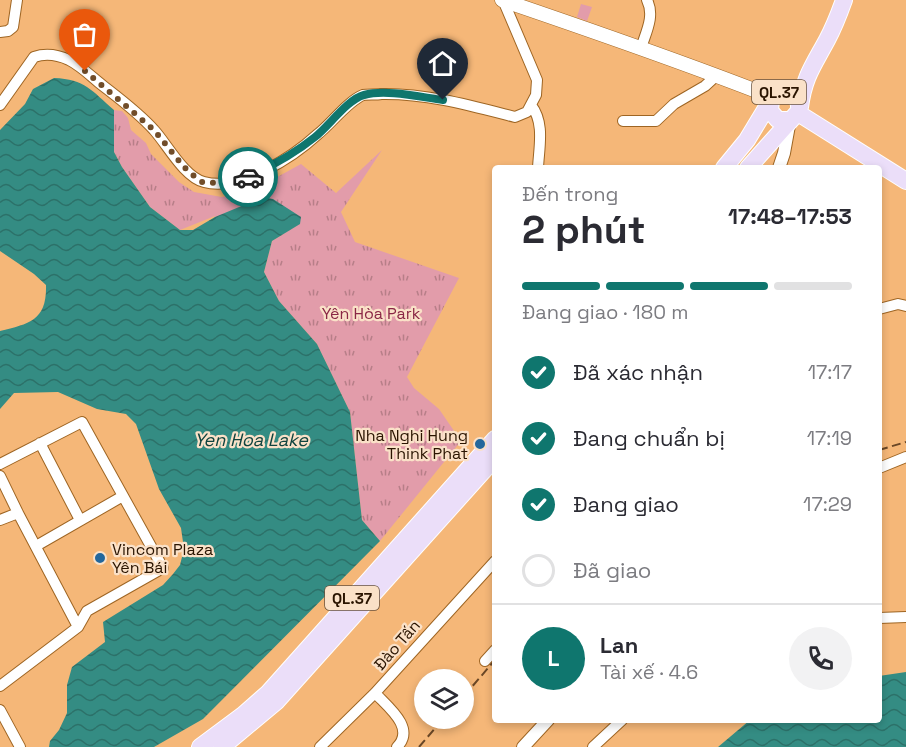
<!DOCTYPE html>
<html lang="vi">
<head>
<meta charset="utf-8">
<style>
  :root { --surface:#fff; --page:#f2f2f3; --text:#2b2b33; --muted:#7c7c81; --line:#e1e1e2; --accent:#0f766e }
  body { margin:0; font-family:"Space Grotesk",sans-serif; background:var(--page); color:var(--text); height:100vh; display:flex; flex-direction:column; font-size:22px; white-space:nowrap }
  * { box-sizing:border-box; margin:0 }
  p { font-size:20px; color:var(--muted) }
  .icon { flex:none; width:33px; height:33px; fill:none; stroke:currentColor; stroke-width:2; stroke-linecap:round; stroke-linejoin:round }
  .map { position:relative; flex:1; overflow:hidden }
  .drawer { position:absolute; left:492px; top:165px; width:390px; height:558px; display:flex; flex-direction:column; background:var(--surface); border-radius:6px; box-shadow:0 3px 9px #0003 }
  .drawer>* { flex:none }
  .tools { position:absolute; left:414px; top:669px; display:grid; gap:12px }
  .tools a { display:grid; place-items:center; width:60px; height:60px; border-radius:50%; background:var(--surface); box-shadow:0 3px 9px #0003; font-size:30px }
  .pin { position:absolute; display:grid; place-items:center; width:51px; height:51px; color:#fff; margin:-62px -26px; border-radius:50% 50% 50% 0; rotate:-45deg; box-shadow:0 0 6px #0007 }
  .pin .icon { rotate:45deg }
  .courier { position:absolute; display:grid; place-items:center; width:60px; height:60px; margin:-30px; border:4px solid #0f766e; border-radius:50%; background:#fff; color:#222; box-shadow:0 2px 8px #0007 }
  .headline em { font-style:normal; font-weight:700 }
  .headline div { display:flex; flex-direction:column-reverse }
  .headline { display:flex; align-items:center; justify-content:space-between; height:102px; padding:0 30px }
  h1 { font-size:39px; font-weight:700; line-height:45px }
  .bar { display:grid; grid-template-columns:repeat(4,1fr); gap:9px 6px; align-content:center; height:72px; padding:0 30px }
  .bar i { height:8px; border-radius:4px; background:var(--line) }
  .bar .on { background:var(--accent) }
  .bar p { grid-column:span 4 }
  .line { display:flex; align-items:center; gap:15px; padding:0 30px; border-top:2px solid var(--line) }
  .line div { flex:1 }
  .round { display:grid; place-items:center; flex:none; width:63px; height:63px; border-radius:32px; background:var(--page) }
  ol { padding:0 30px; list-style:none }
  li { display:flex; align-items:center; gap:18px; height:66px }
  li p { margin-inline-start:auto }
  li .icon { padding:6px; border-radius:50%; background:var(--accent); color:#fff; stroke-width:4 }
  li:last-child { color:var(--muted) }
  li i { width:33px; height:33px; border:3px solid var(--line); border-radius:50% }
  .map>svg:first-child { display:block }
  .grass { fill:url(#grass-tufts) }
  .pitch { fill:#e29caa }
  .water { fill:url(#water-waves) }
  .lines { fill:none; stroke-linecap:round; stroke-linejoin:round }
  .minor-casing { stroke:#9e6523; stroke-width:12 }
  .tertiary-casing { stroke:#9e6523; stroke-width:14 }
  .secondary-casing { stroke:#9e6523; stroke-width:15 }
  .primary-casing { stroke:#fff; stroke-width:18 }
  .minor { stroke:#fff; stroke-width:10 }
  .tertiary { stroke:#fff; stroke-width:12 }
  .secondary { stroke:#fff; stroke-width:14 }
  .primary { stroke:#ebdef9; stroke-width:16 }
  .rail { stroke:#6a4726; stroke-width:2; stroke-dasharray:9 4.5; stroke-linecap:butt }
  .done { stroke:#714d2a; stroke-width:6; stroke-dasharray:0 10.8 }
  .route { stroke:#0f766e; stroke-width:8 }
  .poi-dot { fill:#23679c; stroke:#fae1c8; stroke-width:2 }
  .labels { text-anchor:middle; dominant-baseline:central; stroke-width:4.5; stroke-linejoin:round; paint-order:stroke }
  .shield { fill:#fae1c8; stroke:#68523c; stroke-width:1.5 }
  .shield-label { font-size:15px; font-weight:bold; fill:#2a1400 }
  .park-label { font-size:16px; fill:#8a2645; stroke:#fae1c8 }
  .poi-label { font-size:16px; fill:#2a1400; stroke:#fae1c8; text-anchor:end }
  .street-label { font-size:16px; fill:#2a1400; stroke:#fae1c8 }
  .water-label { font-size:18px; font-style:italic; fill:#10443f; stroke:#fae1c8 }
</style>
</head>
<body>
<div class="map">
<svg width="906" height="747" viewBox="0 0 906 747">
  <defs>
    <pattern id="grass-tufts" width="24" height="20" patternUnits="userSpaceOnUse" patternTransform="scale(1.5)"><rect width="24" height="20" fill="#e29caa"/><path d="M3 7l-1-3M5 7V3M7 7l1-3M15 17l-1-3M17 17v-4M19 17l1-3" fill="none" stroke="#b77e88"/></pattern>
    <pattern id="water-waves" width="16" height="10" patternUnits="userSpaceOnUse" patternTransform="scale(1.5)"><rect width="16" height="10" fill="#348c83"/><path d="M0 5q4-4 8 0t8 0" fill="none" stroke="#2c7169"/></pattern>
  </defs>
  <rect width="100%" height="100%" fill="#f5b778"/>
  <!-- grass -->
  <path class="grass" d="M114 110 122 111 128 118 131 130 146 143 151 154 179 182 194 192 222 197 241 193 259 187 301 164 336 193 382 150 341 212 355 242 459 278 407 377 414 388 439 409 461 441 380 541 362 520 350 412 317 344 279 301 264 272 272 241 299 224 214 218 215 216 180 230 150 207 122 167 114 152Z"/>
  <!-- pitch -->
  <path class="pitch" d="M581 4 592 7 587 21 577 17Z"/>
  <!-- water -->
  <path class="water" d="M54 78C85 79 92 91 114 110V152L122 167 150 207 180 230H193L215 217 263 197 273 199 301 217 300 224 272 241 264 272 279 301 317 344 350 412 362 520 380 541 203 719 154 747H49L50 741 59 730 67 713V685L72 667 105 642 103 622 163 585 173 574 180 565 184 549 181 528 159 489 136 424 126 414 97 409 58 392 14 393 0 409V331C30 324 47 320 46 285L34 274 0 251V130L25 104 33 89Z
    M906 672V747H718L750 720H879V676Z"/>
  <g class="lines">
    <defs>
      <path id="minor" d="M0 32 8 31 13 27 17 0
        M641 48C646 32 655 16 647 0
        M0 105 34 57C46 53 58 55 69 60 81 66 92 77 102 85 120 99 139 113 154 130 167 144 184 177 204 182 240 192 293 157 318 134 331 124 348 101 363 95 368 94 376 95 381 94 426 93 472 106 515 117L527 112 536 95 537 80 503 0
        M531 105C545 123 539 147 538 168
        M623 121H656L674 104 705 86 717 75
        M879 309 898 304 906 306
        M40 443 80 520
        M0 464 82 422 163 568 87 611 78 627 0 686
        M879 468 906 457
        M0 476 18 513
        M0 520 18 513 78 627
        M36 546 123 496
        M879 618 906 617
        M485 661 495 650
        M375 693C388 707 416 728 397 747
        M0 710 20 747
        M320 747 375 693 495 561
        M593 747 622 720"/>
      <path id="tertiary" d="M779 168 784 153 790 120
        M523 747 548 720"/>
      <path id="secondary" d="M502 0C593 31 683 62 772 97"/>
      <path id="primary" d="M800 107C804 77 813 66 827 40 834 27 839 14 844 0
        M798 113 906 181
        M724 168 747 140 770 102
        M748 168 799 111C801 92 782 85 771 99L770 111 778 120H790
        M200 747 243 715 268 693 495 439
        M222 747 277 701 495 458"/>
    </defs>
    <!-- minor casing -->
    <use href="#minor" class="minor-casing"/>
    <!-- tertiary casing -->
    <use href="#tertiary" class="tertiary-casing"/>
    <!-- secondary casing -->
    <use href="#secondary" class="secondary-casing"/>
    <!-- primary casing -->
    <use href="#primary" class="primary-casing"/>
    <!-- minor -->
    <use href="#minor" class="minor"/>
    <!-- tertiary -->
    <use href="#tertiary" class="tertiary"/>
    <!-- secondary -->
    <use href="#secondary" class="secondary"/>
    <!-- primary -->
    <use href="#primary" class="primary"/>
    <!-- rail -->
    <path class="rail" d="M879 450 906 442
      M464 696 495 660
      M419 747 444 718"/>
  </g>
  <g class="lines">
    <!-- done -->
    <path class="done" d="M85 71 154 130 184 167 194 176 202 182 218 183 248 177"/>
    <!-- route -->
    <path class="route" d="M248 177C272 166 294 154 315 137 329 126 348 99 364 95 386 89 420 97 443 100"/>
  </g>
  <!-- markers -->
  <g class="poi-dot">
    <circle cx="480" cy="444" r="6"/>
    <circle cx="100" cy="558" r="6"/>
  </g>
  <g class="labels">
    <!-- shield labels -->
    <g class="shield">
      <rect x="752" y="80" width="54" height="24" rx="4.5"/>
      <rect x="325" y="586" width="54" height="24" rx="4.5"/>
    </g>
    <g class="shield-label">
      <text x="779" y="92">QL.37</text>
      <text x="352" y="598">QL.37</text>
    </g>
    <!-- park labels -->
    <g class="park-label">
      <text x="371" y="313">Yên Hòa Park</text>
    </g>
    <!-- poi labels -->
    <g class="poi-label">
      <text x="468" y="435">Nha Nghi Hung<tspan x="468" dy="18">Think Phat</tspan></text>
      <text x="112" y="549" text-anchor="start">Vincom Plaza<tspan x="112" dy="18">Yên Bái</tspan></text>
    </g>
    <!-- street labels -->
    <g class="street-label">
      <text transform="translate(397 645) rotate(-49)">Đào Tấn</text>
    </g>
    <!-- water labels -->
    <g class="water-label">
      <text x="251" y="439">Yen Hoa Lake</text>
    </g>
  </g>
</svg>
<div class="tools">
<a><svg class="icon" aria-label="layers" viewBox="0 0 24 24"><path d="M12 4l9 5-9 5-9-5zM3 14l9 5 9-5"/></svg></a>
</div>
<div class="pin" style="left:85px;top:71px;background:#ea580c"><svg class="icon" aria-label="bag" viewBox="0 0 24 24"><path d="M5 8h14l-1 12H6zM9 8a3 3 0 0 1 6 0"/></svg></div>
<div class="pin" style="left:443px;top:100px;background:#1f2937"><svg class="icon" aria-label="home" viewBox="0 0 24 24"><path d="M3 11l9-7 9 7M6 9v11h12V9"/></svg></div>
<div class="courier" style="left:248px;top:177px"><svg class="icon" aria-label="car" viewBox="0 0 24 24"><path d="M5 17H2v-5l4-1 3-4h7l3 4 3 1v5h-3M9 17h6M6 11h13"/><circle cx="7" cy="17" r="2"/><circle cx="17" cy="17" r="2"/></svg></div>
<section class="drawer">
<div class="headline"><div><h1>2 phút</h1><p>Đến trong</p></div><em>17:48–17:53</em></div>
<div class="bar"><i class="on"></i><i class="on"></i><i class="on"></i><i></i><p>Đang giao · 180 m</p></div>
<ol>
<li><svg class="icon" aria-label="check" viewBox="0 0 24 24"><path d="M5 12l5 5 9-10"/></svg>Đã xác nhận<p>17:17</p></li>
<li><svg class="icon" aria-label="check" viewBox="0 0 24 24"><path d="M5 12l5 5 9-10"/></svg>Đang chuẩn bị<p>17:19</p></li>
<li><svg class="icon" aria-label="check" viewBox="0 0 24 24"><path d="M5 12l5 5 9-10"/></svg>Đang giao<p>17:29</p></li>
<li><i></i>Đã giao</li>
</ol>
<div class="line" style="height:108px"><b class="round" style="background:var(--accent);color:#fff">L</b><div><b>Lan</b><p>Tài xế · 4.6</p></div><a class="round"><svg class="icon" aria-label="phone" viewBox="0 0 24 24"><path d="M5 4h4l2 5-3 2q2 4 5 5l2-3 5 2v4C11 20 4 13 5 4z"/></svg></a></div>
</section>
</div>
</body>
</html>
